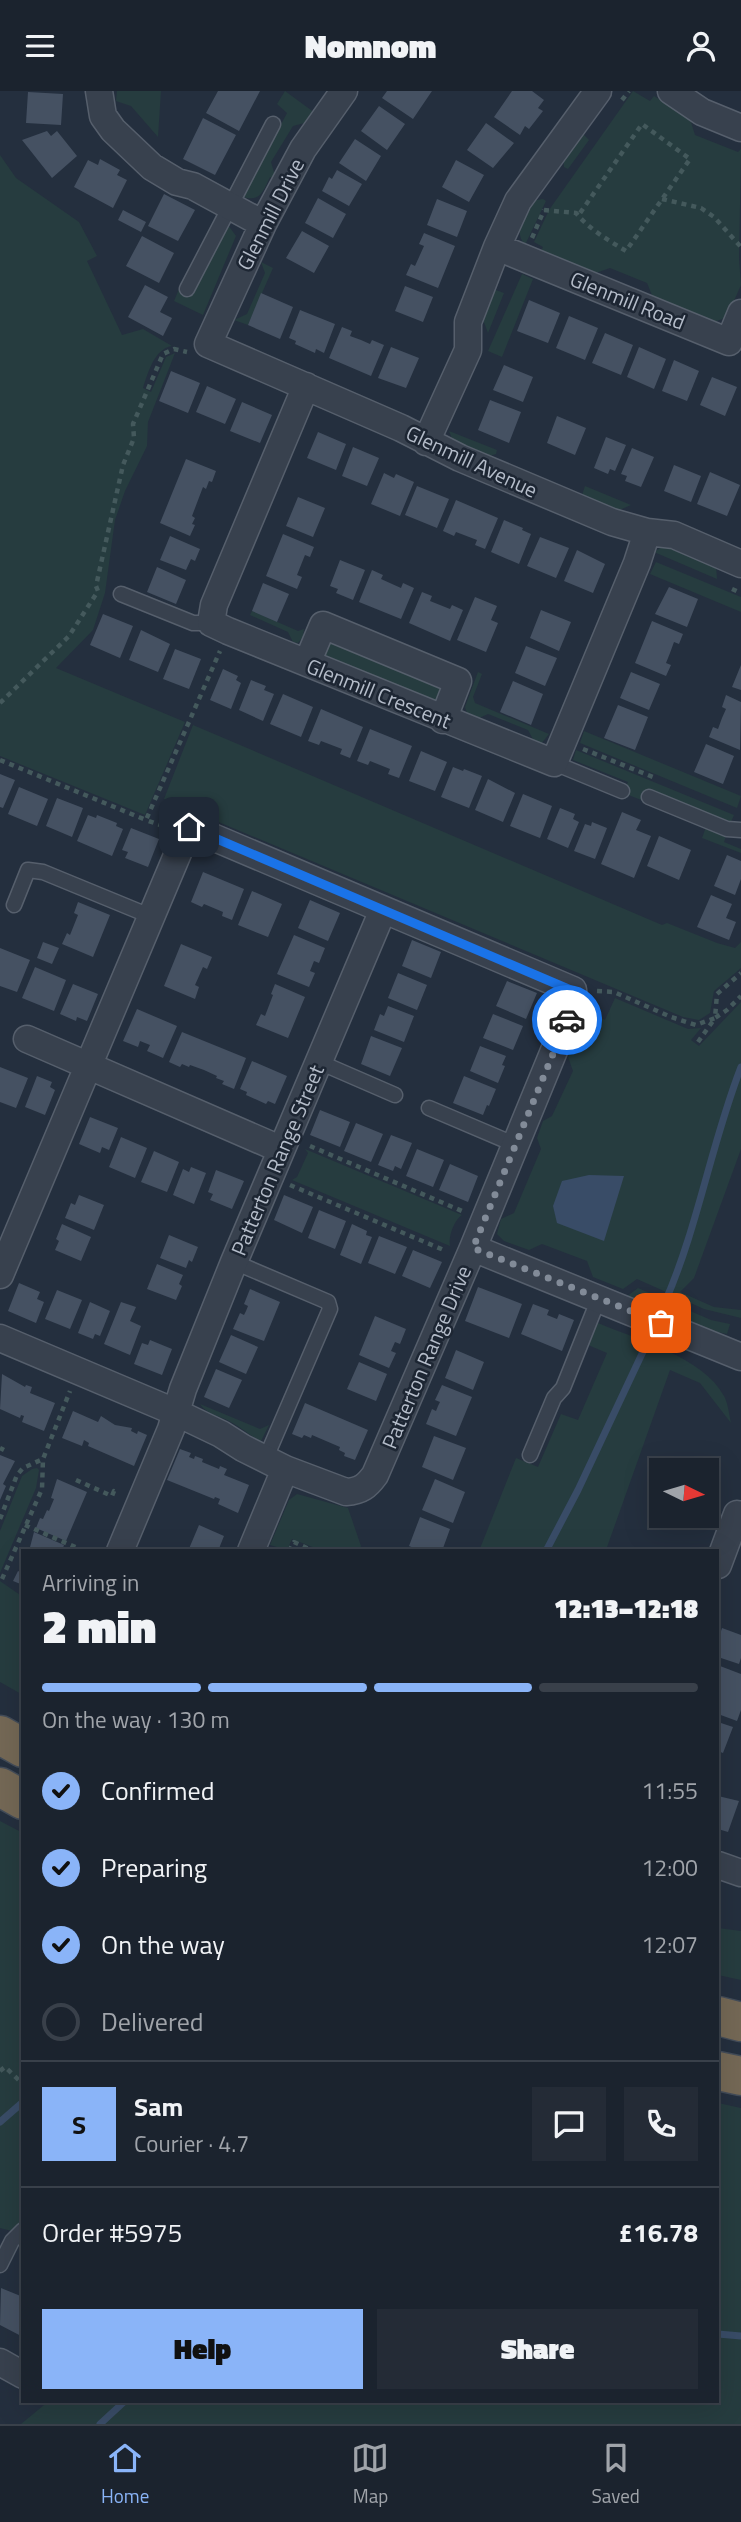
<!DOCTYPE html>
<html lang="en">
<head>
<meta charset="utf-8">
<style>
  :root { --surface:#1b232e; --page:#242b36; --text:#f1f3f6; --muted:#a0a4aa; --line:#39404a; --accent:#8ab4f8 }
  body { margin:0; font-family:"Titillium Web",sans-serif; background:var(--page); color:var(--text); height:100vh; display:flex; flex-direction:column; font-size:26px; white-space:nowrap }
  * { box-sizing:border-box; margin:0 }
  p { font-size:23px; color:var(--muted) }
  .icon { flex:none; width:38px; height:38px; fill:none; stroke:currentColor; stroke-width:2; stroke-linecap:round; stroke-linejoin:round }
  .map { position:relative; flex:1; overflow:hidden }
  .details { position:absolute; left:21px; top:1458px; width:698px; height:854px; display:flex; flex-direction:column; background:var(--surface); border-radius:0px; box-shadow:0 7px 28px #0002,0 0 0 2px var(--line) }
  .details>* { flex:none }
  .needle { width:46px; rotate:95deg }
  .buttons { position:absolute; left:649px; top:1367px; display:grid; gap:14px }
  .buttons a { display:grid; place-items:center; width:70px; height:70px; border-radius:0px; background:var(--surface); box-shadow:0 7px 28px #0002,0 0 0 2px var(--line); font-size:35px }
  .pin { position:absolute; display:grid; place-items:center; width:60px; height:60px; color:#fff; margin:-30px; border-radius:14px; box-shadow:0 4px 10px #0006 }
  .courier { position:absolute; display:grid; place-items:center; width:70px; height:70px; margin:-35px; border:5px solid #1a73e8; border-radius:50%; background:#fff; color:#222; box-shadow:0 2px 9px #0007 }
  .overview em { font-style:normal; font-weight:800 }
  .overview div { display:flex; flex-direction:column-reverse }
  .overview { display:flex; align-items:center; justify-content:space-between; height:119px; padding:0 21px }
  h1 { font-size:46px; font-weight:800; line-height:52px }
  .bar { display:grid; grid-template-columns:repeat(4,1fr); gap:10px 7px; align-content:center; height:84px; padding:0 21px }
  .bar i { height:9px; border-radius:5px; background:var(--line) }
  .bar .on { background:var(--accent) }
  .bar p { grid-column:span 4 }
  .line { display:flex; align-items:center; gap:18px; padding:0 21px; border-top:2px solid var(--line) }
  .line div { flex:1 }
  .round { display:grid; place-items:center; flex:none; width:74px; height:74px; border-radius:0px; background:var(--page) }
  ol { padding:0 21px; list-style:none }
  li { display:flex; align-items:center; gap:21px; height:77px }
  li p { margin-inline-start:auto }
  li .icon { padding:7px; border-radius:50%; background:var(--accent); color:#111; stroke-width:4 }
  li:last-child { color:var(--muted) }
  li i { width:38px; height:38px; border:4px solid var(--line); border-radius:50% }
  .primary-button { display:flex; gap:14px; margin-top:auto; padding:14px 21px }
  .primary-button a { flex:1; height:80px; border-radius:0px; background:var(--accent); color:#111; font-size:28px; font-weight:800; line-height:80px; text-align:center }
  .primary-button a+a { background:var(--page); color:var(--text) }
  header { display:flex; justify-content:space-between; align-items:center; height:91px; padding:0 21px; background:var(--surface); font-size:32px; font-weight:800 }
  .tabs { display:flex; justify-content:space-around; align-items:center; height:98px; border-top:2px solid var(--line); background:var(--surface); font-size:19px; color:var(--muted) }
  .tabs a { display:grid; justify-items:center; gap:4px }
  .tabs .on { color:var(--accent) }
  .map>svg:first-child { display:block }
  .green { fill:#263c3f }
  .water { fill:#394c67 }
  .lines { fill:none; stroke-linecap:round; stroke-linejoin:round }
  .stream { stroke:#394c67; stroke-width:7 }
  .building { fill:#455162 }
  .lane-casing { stroke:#565f6c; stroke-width:17 }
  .street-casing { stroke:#565f6c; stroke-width:29 }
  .highway-casing { stroke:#434c59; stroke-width:41 }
  .path { stroke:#44595c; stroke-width:4.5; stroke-dasharray:5 5; stroke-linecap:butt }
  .lane { stroke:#38414e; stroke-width:14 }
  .street { stroke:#38414e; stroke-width:26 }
  .highway { stroke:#746855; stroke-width:38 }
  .done { stroke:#828b98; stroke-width:7; stroke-dasharray:0 12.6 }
  .route { stroke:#1a73e8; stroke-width:9 }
  .labels { text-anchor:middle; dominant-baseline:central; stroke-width:5; stroke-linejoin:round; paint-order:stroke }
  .street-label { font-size:21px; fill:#b4bcc9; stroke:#1d2633 }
</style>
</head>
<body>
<header><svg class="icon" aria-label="menu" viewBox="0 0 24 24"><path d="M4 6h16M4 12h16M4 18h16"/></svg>Nomnom<svg class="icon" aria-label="person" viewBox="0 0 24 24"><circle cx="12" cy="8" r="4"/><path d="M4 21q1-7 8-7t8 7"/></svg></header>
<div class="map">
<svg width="741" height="2333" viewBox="0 0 741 2333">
  <rect width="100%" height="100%" fill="#242f3e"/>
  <!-- green -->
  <path class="green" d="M117 0H161L158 46 131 15 116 10Z
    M285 0 315 22 312 30 293 35 271 71 276 88 270 86C263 100 261 111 243 106L287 22 277 13Z
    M633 0 650 10 654 5 690 28 695 44 738 61 741 58 739 168 741 194 729 221 725 227 714 231 654 209 647 192 610 177 593 183 540 162 543 156 534 151 549 119Z
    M581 41 589 49 568 78 564 76 563 64Z
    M0 64 16 87 79 131 97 165 87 170 122 244 143 238 172 255C154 258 148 282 143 297L151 301 166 266 175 262 148 331 147 355 125 400 115 429 105 502 93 539 56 577 185 631 145 724 0 665Z
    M543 108 546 110 525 154C513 141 524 124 530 110Z
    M228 134 236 145 203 224 174 210 179 198 186 204Z
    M261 171 273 177 248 234 234 229 247 223 265 182Z
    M522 183 533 188 502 266 488 260Z
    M493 198 504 202 488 242 482 226Z
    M449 340 497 359 496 363 486 366 453 350Z
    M585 395 631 414 615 421 582 404Z
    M662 456H670L716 474 717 488 654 461Z
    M656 471 741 506V521L650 483Z
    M252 520 298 540 304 538 303 546 298 552 293 551 288 541 250 524Z
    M329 551 441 594 442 602 435 614 321 565Z
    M478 581 482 583 473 606 475 612 549 643 541 653 535 652 528 639 488 623 477 628 468 625 465 616Z
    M193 634 662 834 667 832 717 852 735 857 741 851V877L714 900 710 922 699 929 683 926 164 708Z
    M584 640 741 705 737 717 580 652Z
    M576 659 734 724 730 733 644 710 623 702 628 691 573 669Z
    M706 736 726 745 724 751 741 758V762L702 747Z
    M615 907 688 938 701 937 691 949 699 955 741 911V1058L694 1187 680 1201 714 1216 741 1219V1227L704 1218 637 1188 623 1198 593 1186 587 1170 542 1153 529 1159 504 1150 497 1143 501 1128 514 1122 541 1058 537 1047 543 1030 552 1025 573 980 568 966 589 927 596 924 605 929Z
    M305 1058 462 1124C454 1129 448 1146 450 1155L292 1089 297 1086 308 1062Z
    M638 1197 711 1229 730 1233 727 1243 713 1240 626 1206Z
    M598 1232C638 1249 703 1266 724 1305 728 1312 729 1323 731 1332L700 1292 670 1279 606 1459 479 1460 516 1367 538 1376 561 1323 578 1329 607 1262 588 1254Z
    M200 1313 260 1338 269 1334 261 1350C250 1345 242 1337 231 1331 221 1325 207 1324 200 1313Z
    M37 1377 39 1379 36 1397 0 1482V1440L22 1385 32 1378Z
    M297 1403 348 1417 361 1455 359 1459H320L292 1448 287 1459 270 1454 289 1409Z
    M0 1490 23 1506V1604L0 1591Z
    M0 1730 23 1742V2143L0 2137Z
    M718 1837 741 1840V1889L718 1884Z
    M718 2012 741 2017V2333H21L49 2310H718Z"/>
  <!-- water -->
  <path class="water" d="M589 1084 624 1085 604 1150 557 1132 553 1115 562 1090Z"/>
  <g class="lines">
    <!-- stream -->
    <path class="stream" d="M665 1211C698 1136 711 1053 741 976
      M546 1460 578 1399 648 1250
      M0 2031 23 2011
      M718 2243 741 2245
      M100 2333 125 2310"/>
  </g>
  <!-- building -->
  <path class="building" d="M218 0H260L239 40 206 22Z
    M387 0H432L413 28 382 7Z
    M512 0H532L544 9 538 17 543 20 529 38 525 35 520 44 494 26Z
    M28 1 63 3 61 34 26 32Z
    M379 15 405 33 387 59 361 40Z
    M203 27 236 44 215 84 183 68Z
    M486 32 514 52 493 77 467 59Z
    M47 40 51 45 57 40 77 65 52 87 22 49Z
    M355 48 381 65 366 90 339 72Z
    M100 68 120 79 117 84 127 89 113 117 74 96 88 69 98 74Z
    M456 69 484 84 469 111 442 96Z
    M337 79 362 93 349 115 322 100 329 86 332 88Z
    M164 103 195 119 178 150 148 135Z
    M318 107 346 123 333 147 305 132Z
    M437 108 467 120 457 146 427 134Z
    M123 119 146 131 141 141 118 129Z
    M302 140 329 155 314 182 286 167Z
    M424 142 455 155 438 197 406 184 411 173 415 175 424 155 419 153Z
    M142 145 174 162 159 192 126 175Z
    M145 194 168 206 160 221 172 227 163 245 128 226Z
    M405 195 433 206 423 231 395 220Z
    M261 202 293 216 280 248 248 234Z
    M529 209 560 222 548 252 517 240Z
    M300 219 335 233 324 262 316 258 315 262 295 253 296 250 289 247Z
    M569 225 598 237 585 269 556 257Z
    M342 236 352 240 350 245 361 249 370 253 372 249 384 254 371 285 329 267Z
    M605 242 633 254 621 284 592 272Z
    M391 256 419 267 406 297 378 287Z
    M639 256 666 268 654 298 627 286Z
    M674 269 699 280 687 310 662 300Z
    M504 274 533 286 523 311 493 299Z
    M171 280 200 292 188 322 159 310Z
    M712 286 737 296 725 325 700 314Z
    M207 295 236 308 225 333 196 321Z
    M490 309 521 321 509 352 478 339Z
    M242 311 272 324 260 352 230 340Z
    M557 325 586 337 575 364 547 352Z
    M318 341 346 353 336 379 307 367Z
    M606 346 626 354 615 380 610 378 608 383 594 377Z
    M353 356 379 367 367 395 342 385Z
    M632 357 654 366 641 396 625 390 627 385 621 383Z
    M186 368 216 380 212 391 209 390 206 398 203 396 192 425 195 427 192 433 195 434 190 445 160 432Z
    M674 374 701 385 691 411 664 400Z
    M710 381 740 394 727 425 697 413Z
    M384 382 394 387 396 383 414 391 400 425 371 413Z
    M417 395 449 408 437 437 405 424Z
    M298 406 325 417 313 446 286 435Z
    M456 409 498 427 485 458 475 454 477 449 456 441 454 445 443 440Z
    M504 429 523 437 522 439 531 443 519 473 491 461Z
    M283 443 314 456 310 466 305 464 297 484 302 486 297 498 266 485Z
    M170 445 200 458 195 470 191 468 186 479 160 469Z
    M540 446 569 457 556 487 527 475Z
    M577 459 605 473 593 502 564 490Z
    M340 469 365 479 353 509 336 502 338 498 330 495Z
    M157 476 186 489 176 513 147 501Z
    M372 479 383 484 381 488 401 497 403 492 414 497 401 528 359 511Z
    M263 492 289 503 277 531 252 520Z
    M669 496 698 508 687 536 655 523Z
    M422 501 432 505 430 510 450 518 452 514 463 519 450 550 409 532Z
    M475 506 497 515 491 529 498 532 486 561 457 549Z
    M541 519 571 531 559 560 530 547Z
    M103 523 133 535 120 567 90 554Z
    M652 530 683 543 679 553 674 551 670 562 666 572 671 574 666 585 635 572Z
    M141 539 170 553 158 581 129 569Z
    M526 555 557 567 545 595 515 582Z
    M175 558 201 568 189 598 163 588Z
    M741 574V599L732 596Z
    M223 578 238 585 236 589 241 592 231 618 210 609Z
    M631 581 660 593 649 619 620 607Z
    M251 589 266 595 264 599 274 603 263 630 239 619Z
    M513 590 543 603 531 634 500 621Z
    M283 603 313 616 301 646 270 633Z
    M726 604 741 611 740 659 709 646 713 636 718 638 722 627 726 618 722 616Z
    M618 614 648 626 635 659 604 647Z
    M321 618 363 636 350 667 340 663 342 658 321 650 319 654 308 650Z
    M370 638 412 655 399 687 388 683 390 678 370 670 368 674 357 670Z
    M706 653 734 665 723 693 694 681Z
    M421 660 447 671 435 700 409 690Z
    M453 676 463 680 464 678 482 685 469 717 441 706Z
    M0 683 15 689 3 717 0 716Z
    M488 688 515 702 503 731 475 719Z
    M19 696 48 708 37 735 8 723Z
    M523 703 552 715 540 747 510 735Z
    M57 707 83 717 72 746 46 735Z
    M560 717 575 723 573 728 579 731 568 757 547 748Z
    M622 721 641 729 636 739 651 745 634 787 601 773Z
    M88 724 96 727 97 724 117 732 116 735 123 738 112 765 77 750Z
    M592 731 607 737 595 768 574 760 585 733 591 735Z
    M131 737 159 748 148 776 125 767 128 761 122 759Z
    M659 745 691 759 679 789 647 775Z
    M727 764 741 770V788L735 804 714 795Z
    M203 781 244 798 232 829 222 825 223 821 204 813 202 816 191 811Z
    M252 800 282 813 268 846 238 834Z
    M711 804 732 813 726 827 736 831 729 849 697 836Z
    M310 809 340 822 328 850 298 837Z
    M78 811 110 824 93 866 62 853 67 842 70 844 78 824 74 822Z
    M294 844 325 857 319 872 314 870 310 880 315 882 309 896 277 883Z
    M412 849 441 861 431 887 402 875Z
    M43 851 59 857 52 873 37 867Z
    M181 853 212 866 207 878 203 876 195 894 199 896 195 908 164 895Z
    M0 857 30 869 17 901 0 895Z
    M35 876 66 889 54 920 22 907Z
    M398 882 427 894 417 919 388 907Z
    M507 890 537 902 526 928 496 915Z
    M73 893 98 903 87 930 77 926 76 930 60 923Z
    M275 893 305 906 288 947 256 934 261 923 265 925 273 904 271 903Z
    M388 915 414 925 404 951 374 939 380 923 384 925Z
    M137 918 177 935 163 967 147 960 150 954 140 950 138 956 123 950Z
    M493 923 523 935 513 959 483 947Z
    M182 941 246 967 234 998 222 993 224 990 216 987 217 985 204 979 190 974 189 976 182 973 180 976 169 971Z
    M371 945 402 957 390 985 361 973Z
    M480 955 506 965 502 974 505 975 498 992 470 980Z
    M252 970 287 985 275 1013 268 1010 266 1013 246 1004 247 1001 240 998Z
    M0 976 28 987 16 1017 0 1011Z
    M37 985 52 991 50 996 55 999 45 1024 25 1016Z
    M464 985 496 998 489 1015 487 1014 483 1024 453 1012Z
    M320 1019 350 1031 340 1056 310 1044Z
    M90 1026 118 1037 109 1059 102 1056 100 1062 79 1053Z
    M356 1032 383 1043 371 1071 344 1060Z
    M391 1044 412 1052 401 1078 395 1075 393 1080 378 1074Z
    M121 1046 147 1057 135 1087 109 1076Z
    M417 1058 444 1069 433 1096 406 1085Z
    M154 1060 179 1071 167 1101 141 1091Z
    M450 1073 478 1085 468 1111 439 1099Z
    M191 1076 206 1082 194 1113 173 1104 183 1078 189 1081Z
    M216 1079 244 1090 232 1118 210 1109 213 1103 208 1101Z
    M79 1104 104 1114 94 1139 65 1127 71 1112 75 1114Z
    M284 1104 313 1116 302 1142 274 1129Z
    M319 1119 346 1130 335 1158 308 1147Z
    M62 1133 91 1146 81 1170 55 1159 59 1150 56 1148Z
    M352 1133 367 1140 366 1144 372 1146 361 1173 340 1164Z
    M169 1144 198 1156 192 1171 189 1169 186 1177 160 1167Z
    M379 1145 407 1156 395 1183 368 1172Z
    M413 1159 442 1171 430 1197 402 1185Z
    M157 1173 183 1184 179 1193 182 1195 176 1209 147 1198Z
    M19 1192 40 1201 37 1208 44 1211 36 1232 8 1220Z
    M478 1196 522 1213 509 1247 465 1230Z
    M250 1198 280 1211 264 1250 233 1238 240 1222 244 1224 246 1220 248 1215 244 1213Z
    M57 1199 82 1209 70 1238 45 1228Z
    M90 1211 110 1220 100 1245 95 1243 93 1248 78 1242Z
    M121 1211 136 1216 130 1230 141 1235 130 1264 104 1253Z
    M533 1213 549 1219 547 1224 557 1228 559 1223 574 1229 562 1260 521 1243Z
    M375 1225 406 1238 400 1253 395 1251 391 1260 396 1262 389 1277 359 1264Z
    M231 1244 258 1256 246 1283 219 1271Z
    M150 1249 172 1258 162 1284 134 1273 142 1252 148 1254Z
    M456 1259 484 1271 473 1299 445 1287Z
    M359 1271 387 1283 376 1310 347 1298Z
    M216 1278 242 1289 229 1317 204 1306Z
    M2 1283 25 1296 26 1294 32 1296 30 1302 55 1312 44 1340 22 1331 24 1325 21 1324 20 1327 0 1318Z
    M442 1294 472 1306 456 1345 426 1333 432 1318 436 1320 438 1315 440 1311 435 1309Z
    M305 1312 368 1339 355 1369 344 1365 345 1362 339 1359 340 1356 312 1344 311 1347 304 1344 302 1347 292 1343Z
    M73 1320 98 1331 101 1325 115 1334 132 1337 131 1340 137 1343 138 1340 147 1344 134 1375 88 1355 89 1352 84 1349 82 1355 62 1347Z
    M434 1345 466 1357 453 1389 422 1376Z
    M180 1358 191 1362 189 1366 194 1368 195 1365 203 1368 202 1371 219 1378 220 1375 227 1378 224 1384 249 1394 238 1422 218 1413 220 1408 215 1406 214 1408 167 1389Z
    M0 1364 15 1370 3 1393 6 1395 0 1409Z
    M57 1388 87 1401 66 1450 36 1437 40 1427 43 1428 47 1419 49 1420 54 1408 51 1407Z
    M435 1388 465 1401 453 1432 422 1419Z
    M420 1426 450 1438 442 1460H421L409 1455Z
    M199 1434 224 1445 218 1460H188Z
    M34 1441 64 1454 62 1460H29Z
    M23 1476V1494L13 1490 18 1480 20 1481Z
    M722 1537 741 1544V1567L739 1573 718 1566V1550Z
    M720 1575 741 1583V1619L737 1630 718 1623V1584Z
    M718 1631 733 1636 723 1662 718 1660Z
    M718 1705 739 1710 728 1741 718 1738Z
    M1 2197 23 2206V2246L0 2234Z"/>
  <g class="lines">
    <defs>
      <path id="lane" d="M187 198 273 33
        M121 503 193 532H211
        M554 672 622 700
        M649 706 727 738 741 739
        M14 814 28 779 43 781 150 825
        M319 971 395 1004
        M429 1017 516 1054
        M234 1171 328 1211 330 1218 265 1369
        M530 1364 554 1307 563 1297 599 1207
        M0 2174 12 2150 23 2139"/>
      <path id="street" d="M99 0 103 25 113 39 152 76 177 91 193 95 263 133
        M344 0 303 58 263 133 208 253 401 337 460 367 612 431 647 441 674 444 741 473
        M671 0 702 21 741 37
        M497 156 729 251 741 222
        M306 295 214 514 211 532 228 540 554 672 637 472 647 441
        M426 351 468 259V231L497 156 518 110 598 0
        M307 572 323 534 458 590 443 629
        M27 948 280 1058
        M473 1157 741 1266
        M0 1184 189 736 573 899 574 911 473 1157 375 1384C367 1395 361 1400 346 1401L285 1378 243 1357 221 1343 175 1321 0 1247
        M120 1460 171 1338 183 1298 234 1171 383 819
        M251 1460 285 1378
        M718 1474 737 1423 741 1424
        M718 1774 741 1782
        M0 2271 23 2284"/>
      <path id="highway" d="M0 1644 23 1657
        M0 1696 23 1709
        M718 1925 741 1931
        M718 1980 741 1985"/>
    </defs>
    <!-- lane casing -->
    <use href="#lane" class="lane-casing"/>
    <!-- street casing -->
    <use href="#street" class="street-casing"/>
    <!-- highway casing -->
    <use href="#highway" class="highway-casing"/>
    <!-- path -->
    <path class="path" d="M622 9 629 0
      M662 108 701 117 714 126 741 156
      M544 119 576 122C589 138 608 149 626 160L690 68 642 33 578 125
      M532 147 544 119
      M732 498 741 502
      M0 612 69 545 98 500 96 495 123 374 134 347 133 333 163 263 174 258 187 261
      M583 658 653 686
      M0 669 146 729
      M163 735 146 729 220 560
      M597 900 614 901 671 926 696 934 715 927 717 903 741 882
      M698 951 715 927 727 919 741 905
      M310 1055 462 1120
      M290 1094 446 1160
      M0 1357 4 1359
      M76 1389 112 1405 114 1400 118 1402
      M0 1428 17 1384 23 1377 43 1368
      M25 1434 84 1460
      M289 1460 294 1451 313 1460
      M2 1488 42 1398 43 1368 70 1300
      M0 1980 5 1976 23 1993"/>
    <!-- lane -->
    <use href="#lane" class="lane"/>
    <!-- street -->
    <use href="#street" class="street"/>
    <!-- highway -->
    <use href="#highway" class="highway"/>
  </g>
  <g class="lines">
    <!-- done -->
    <path class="done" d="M567 929 473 1157 661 1232"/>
    <!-- route -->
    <path class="route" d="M189 736 573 900 574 911 567 929"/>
  </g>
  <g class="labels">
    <!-- street labels -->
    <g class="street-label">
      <text transform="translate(270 123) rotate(-63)">Glenmill Drive</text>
      <text transform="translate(628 209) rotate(22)">Glenmill Road</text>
      <text transform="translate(472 370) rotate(25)">Glenmill Avenue</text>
      <text transform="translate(379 602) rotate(22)">Glenmill Crescent</text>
      <text transform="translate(277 1069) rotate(-67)">Patterton Range Street</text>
      <text transform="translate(426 1266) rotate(-67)">Patterton Range Drive</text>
    </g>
  </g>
</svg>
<div class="buttons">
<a><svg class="needle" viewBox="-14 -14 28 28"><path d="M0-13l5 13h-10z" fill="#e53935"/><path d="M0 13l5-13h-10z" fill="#a0a4aa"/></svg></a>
</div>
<div class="pin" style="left:661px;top:1232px;background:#ea580c"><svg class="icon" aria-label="bag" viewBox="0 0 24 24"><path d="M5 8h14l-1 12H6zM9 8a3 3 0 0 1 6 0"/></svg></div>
<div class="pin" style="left:189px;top:736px;background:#1f2937"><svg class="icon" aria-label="home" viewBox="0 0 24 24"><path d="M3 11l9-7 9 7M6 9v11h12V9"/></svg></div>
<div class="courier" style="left:567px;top:929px"><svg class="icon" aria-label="car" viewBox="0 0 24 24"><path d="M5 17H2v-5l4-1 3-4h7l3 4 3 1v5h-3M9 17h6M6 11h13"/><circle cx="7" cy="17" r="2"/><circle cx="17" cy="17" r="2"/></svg></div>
<section class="details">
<div class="overview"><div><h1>2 min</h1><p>Arriving in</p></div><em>12:13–12:18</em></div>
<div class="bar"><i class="on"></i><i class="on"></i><i class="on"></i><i></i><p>On the way · 130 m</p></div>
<ol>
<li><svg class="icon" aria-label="check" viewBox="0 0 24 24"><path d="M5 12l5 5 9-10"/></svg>Confirmed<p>11:55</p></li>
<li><svg class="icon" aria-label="check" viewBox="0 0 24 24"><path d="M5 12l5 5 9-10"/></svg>Preparing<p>12:00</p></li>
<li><svg class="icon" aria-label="check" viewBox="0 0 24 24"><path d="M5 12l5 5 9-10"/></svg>On the way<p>12:07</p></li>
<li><i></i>Delivered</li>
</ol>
<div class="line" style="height:126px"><b class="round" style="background:var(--accent);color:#111">S</b><div><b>Sam</b><p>Courier · 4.7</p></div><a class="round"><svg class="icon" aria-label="chat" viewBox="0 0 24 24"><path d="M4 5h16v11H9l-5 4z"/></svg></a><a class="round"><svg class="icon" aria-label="phone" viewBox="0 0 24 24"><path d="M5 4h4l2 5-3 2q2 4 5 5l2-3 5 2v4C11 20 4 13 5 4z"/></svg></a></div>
<div class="line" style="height:91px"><div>Order #5975</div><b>£16.78</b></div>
<div class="primary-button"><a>Help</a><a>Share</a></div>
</section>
</div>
<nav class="tabs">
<a class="on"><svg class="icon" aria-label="home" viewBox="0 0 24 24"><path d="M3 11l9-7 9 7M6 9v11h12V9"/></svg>Home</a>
<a><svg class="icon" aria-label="map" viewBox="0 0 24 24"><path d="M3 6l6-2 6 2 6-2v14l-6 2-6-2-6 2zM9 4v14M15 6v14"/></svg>Map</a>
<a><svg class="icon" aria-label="saved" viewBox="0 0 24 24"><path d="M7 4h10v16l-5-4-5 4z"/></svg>Saved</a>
</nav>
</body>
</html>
